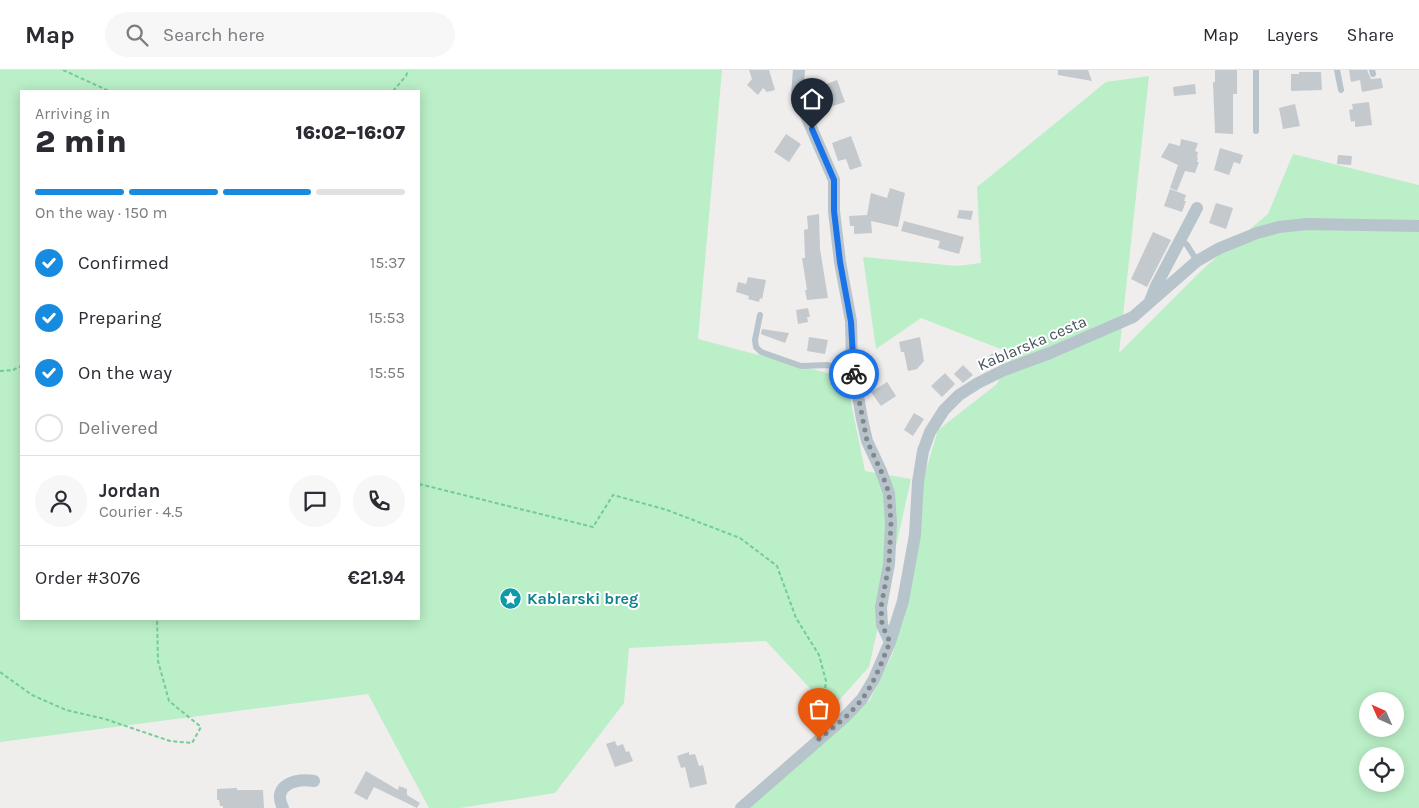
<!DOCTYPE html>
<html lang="en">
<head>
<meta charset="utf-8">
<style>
  :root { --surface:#fff; --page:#f7f7f7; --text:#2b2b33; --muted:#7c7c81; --line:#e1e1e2; --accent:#178be0 }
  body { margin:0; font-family:Karla,sans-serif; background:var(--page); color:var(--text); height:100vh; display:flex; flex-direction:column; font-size:19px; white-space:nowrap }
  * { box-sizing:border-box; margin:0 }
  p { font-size:16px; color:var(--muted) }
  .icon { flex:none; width:28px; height:28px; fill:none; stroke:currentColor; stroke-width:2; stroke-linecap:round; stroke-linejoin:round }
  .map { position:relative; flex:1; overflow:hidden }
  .side { position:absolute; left:20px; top:20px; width:400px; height:530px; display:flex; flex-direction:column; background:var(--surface); border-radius:0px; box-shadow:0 2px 12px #0003 }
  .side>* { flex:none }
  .needle { width:32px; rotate:315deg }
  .fabs { position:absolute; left:1359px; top:622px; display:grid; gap:10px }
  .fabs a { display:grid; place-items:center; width:45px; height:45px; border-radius:50%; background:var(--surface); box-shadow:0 2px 12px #0003; font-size:25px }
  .pin { position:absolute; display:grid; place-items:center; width:42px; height:42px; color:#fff; margin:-51px -21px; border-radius:50% 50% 50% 0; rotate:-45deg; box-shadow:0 0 5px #0007 }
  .pin .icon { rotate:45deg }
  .courier { position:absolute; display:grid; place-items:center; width:50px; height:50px; margin:-25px; border:4px solid #1a73e8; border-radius:50%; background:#fff; color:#222; box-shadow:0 1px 6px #0007 }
  .headline em { font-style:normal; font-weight:800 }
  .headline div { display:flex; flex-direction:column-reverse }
  .headline { display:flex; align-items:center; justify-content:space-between; height:85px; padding:0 15px }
  h1 { font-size:32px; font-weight:800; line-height:38px }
  .bar { display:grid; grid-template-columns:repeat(4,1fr); gap:8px 5px; align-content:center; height:60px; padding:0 15px }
  .bar i { height:6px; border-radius:4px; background:var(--line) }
  .bar .active { background:var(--accent) }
  .bar p { grid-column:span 4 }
  .line { display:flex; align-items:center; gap:12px; padding:0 15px; border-top:1px solid var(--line) }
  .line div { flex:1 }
  .round { display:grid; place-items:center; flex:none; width:52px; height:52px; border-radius:26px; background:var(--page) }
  ol { padding:0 15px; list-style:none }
  li { display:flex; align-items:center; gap:15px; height:55px }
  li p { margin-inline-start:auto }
  li .icon { padding:5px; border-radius:50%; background:var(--accent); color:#fff; stroke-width:4 }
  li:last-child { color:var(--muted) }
  li i { width:28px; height:28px; border:2px solid var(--line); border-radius:50% }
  header { display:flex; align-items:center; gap:30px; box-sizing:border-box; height:70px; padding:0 25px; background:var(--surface); border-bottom:1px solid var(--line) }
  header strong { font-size:24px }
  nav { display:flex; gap:28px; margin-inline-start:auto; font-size:18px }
  .search { width:350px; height:45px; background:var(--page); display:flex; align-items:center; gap:12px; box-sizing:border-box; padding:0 18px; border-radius:28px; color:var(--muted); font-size:19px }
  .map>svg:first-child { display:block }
  .green { fill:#baefc7; fill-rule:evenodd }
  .building { fill:#c4c9cd }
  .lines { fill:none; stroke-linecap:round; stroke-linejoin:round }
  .path { stroke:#72cd93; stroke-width:2; stroke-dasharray:4 2.5; stroke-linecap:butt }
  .service { stroke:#b8c4cb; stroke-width:6 }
  .minor { stroke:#b8c4cb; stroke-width:12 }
  .done { stroke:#81898e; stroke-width:5; stroke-dasharray:0 9 }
  .route { stroke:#1a73e8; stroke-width:6 }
  .labels { text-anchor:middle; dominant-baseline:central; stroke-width:4; stroke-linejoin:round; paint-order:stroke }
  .street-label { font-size:16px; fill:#45535b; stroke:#fff }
  .culture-label { font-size:16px; font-weight:bold; fill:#0d838f; stroke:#fff; text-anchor:start }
</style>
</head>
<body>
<header>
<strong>Map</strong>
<div class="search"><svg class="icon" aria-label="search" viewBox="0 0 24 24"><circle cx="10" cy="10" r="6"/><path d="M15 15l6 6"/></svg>Search here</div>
<nav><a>Map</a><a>Layers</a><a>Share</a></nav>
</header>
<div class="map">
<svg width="1419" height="738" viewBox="0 0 1419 738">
  <rect width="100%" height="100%" fill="#f0eded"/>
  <!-- green -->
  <path class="green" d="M0 0H722L698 269 846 308 865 401 911 409 869 597 830 640 766 571 629 578 624 633 555 723 460 738H429L368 624 0 672ZM21 21H419V549H21Z
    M1149 6 1119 283 1204 198 1268 144 1293 84 1419 115V738H750L761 724 870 630 893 583 923 410 938 360 997 314 1011 283 921 248 876 279 863 187 957 196 981 193 977 117 1106 12ZM1368 631H1395V659H1368ZM1368 686H1395V714H1368Z"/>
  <!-- building -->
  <path class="building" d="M749 0H769L775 20 767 22 763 18 758 25 747 15 752 9Z
    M1058 0H1088L1092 11 1058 5Z
    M1215 0H1237V24H1233V64L1215 63 1213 12H1215Z
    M1349 0H1367L1371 9 1381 8 1383 18 1362 22 1360 10 1351 12Z
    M1299 2H1321L1322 20 1291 21V4H1299Z
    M837 10 845 32 821 40 815 23 826 19 824 15Z
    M1195 14 1196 24 1174 26 1173 17Z
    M1369 32 1372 55 1355 57V51L1351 52 1349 40 1353 39 1352 34Z
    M1295 34 1300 56 1283 59 1279 38Z
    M786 64 801 74 789 92 774 82Z
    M851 66 862 96 850 100 846 89 838 91 832 73Z
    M1181 69 1198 73 1195 81 1198 82 1197 88H1198L1197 92H1199L1195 103 1185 101 1177 121 1170 118 1178 95 1161 87 1169 73 1180 76Z
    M1220 78 1243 85 1240 94 1234 92 1229 105 1214 100Z
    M1338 85 1352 86 1351 95 1337 94Z
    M890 118 905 123 898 157 871 151 872 163 854 164V156H850L849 146 867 145 871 123 887 128Z
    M1170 119 1186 125 1184 131H1186L1182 142 1164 136Z
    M1216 133 1233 138 1226 159 1209 153Z
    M959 140 973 141 971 150 957 148Z
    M819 144 820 179 828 228 807 230 805 220H807L802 188H805L804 160 808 159 807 146Z
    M904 151 964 167 959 184 938 178 940 171 901 161Z
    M1153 162 1171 170 1147 217 1131 209Z
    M748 207 766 210 762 229 760 228 759 232 748 229 749 226 736 222 738 212 746 214Z
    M808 238 810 247H807L808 252 798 254 796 240Z
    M762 259 789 263 785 273 761 264Z
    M809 267 828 270 825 284 807 281Z
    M920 267 924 291 917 299 908 301 904 282H901L899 272Z
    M993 283 995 285 997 284 1002 292 991 297 985 289Z
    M963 295 973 305 963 313 954 304Z
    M945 303 955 314 942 327 931 316Z
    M887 312 896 326 881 336 871 322Z
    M914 343 924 349 913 366 904 360Z
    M615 671 617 676 623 674 626 682 629 681 633 691 615 697 606 674Z
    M689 682V685L695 684 699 696 703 695 707 714 690 718 685 697 681 698 677 686Z
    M366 701 398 720 399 716 407 719V725L420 733 417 738 374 717 367 730 354 723Z
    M237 718V720H263L264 738H223V736H220L219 730H217V719Z"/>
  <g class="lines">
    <!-- path -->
    <path class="path" d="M63 0 109 21
      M393 21 406 6 408 0
      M0 301 13 300 21 296
      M419 414 593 457 613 425 667 440 740 468 777 496 796 548 819 585 826 611 822 644 825 648
      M0 602 32 625 66 640 105 649 170 671 192 673 201 657 169 631 158 591 157 549"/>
    <!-- service -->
    <path class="service" d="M1337 0 1341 20
      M1372 0 1373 4
      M1256 61V0
      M1181 170 1187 175 1197 191
      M760 245 755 270 756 277 761 282 801 296 828 295 854 305"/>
    <!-- minor -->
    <path class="minor" d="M799 0 797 25 834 110V141L840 192 851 251 852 291 862 349 867 371 881 401 889 423 891 453 889 494 881 537 882 555 890 572
      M1150 231 1156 216 1197 138
      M283 738C271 715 296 708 314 711
      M741 738 844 648 862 629 874 609 890 572 903 531 915 465 918 412 923 381 930 362 944 340 959 325 978 313 1004 300 1050 283 1133 247 1197 191 1220 178 1257 163 1279 157 1307 154 1419 156"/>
  </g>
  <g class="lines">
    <!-- done -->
    <path class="done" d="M819 669C834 657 851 644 862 629 875 612 882 591 890 572L882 555 881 537 889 494 891 453 889 423 881 401 867 371 854 304"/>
    <!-- route -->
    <path class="route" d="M812 59 834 110V141L840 192 851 252 854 304"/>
  </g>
  <!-- icons -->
  <defs>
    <symbol id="sight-disc" viewBox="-11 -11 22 22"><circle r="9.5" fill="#0f9aa8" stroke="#fff"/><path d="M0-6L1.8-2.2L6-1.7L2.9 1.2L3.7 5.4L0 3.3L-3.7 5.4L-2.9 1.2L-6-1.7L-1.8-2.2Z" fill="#fff"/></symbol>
  </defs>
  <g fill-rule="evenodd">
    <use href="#sight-disc" x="498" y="516" width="25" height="25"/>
  </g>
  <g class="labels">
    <!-- street labels -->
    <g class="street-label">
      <text transform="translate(1032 273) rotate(-23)">Kablarska cesta</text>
    </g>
    <!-- culture labels -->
    <g class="culture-label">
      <text x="527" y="528">Kablarski breg</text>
    </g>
  </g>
</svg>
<div class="fabs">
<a><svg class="needle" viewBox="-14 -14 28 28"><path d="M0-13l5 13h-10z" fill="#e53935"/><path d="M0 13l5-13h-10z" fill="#7c7c81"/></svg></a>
<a><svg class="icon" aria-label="locate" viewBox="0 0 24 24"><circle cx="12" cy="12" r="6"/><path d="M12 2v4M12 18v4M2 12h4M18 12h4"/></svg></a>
</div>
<div class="pin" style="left:819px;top:669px;background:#ea580c"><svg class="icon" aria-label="bag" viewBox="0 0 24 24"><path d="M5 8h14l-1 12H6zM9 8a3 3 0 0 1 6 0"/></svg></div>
<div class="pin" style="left:812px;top:59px;background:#1f2937"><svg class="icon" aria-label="home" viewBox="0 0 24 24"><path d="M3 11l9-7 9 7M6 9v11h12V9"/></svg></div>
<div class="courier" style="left:854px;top:304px"><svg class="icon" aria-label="bike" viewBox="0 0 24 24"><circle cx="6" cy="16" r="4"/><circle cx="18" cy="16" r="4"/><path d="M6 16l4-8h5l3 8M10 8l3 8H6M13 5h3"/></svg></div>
<section class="side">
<div class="headline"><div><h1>2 min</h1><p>Arriving in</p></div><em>16:02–16:07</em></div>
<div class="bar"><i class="active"></i><i class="active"></i><i class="active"></i><i></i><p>On the way · 150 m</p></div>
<ol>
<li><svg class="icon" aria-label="check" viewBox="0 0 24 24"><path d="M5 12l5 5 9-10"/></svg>Confirmed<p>15:37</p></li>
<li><svg class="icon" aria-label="check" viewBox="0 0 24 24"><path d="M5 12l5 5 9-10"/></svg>Preparing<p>15:53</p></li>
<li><svg class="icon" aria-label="check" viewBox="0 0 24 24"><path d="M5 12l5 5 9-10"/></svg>On the way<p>15:55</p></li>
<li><i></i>Delivered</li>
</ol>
<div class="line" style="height:90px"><a class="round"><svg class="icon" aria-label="person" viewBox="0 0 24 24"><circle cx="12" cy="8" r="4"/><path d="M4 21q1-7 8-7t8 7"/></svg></a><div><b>Jordan</b><p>Courier · 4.5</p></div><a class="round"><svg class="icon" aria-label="chat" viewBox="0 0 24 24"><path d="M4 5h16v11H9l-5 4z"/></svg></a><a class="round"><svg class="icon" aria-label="phone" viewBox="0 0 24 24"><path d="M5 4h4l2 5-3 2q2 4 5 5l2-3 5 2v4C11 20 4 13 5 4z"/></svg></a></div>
<div class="line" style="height:65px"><div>Order #3076</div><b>€21.94</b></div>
</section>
</div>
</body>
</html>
